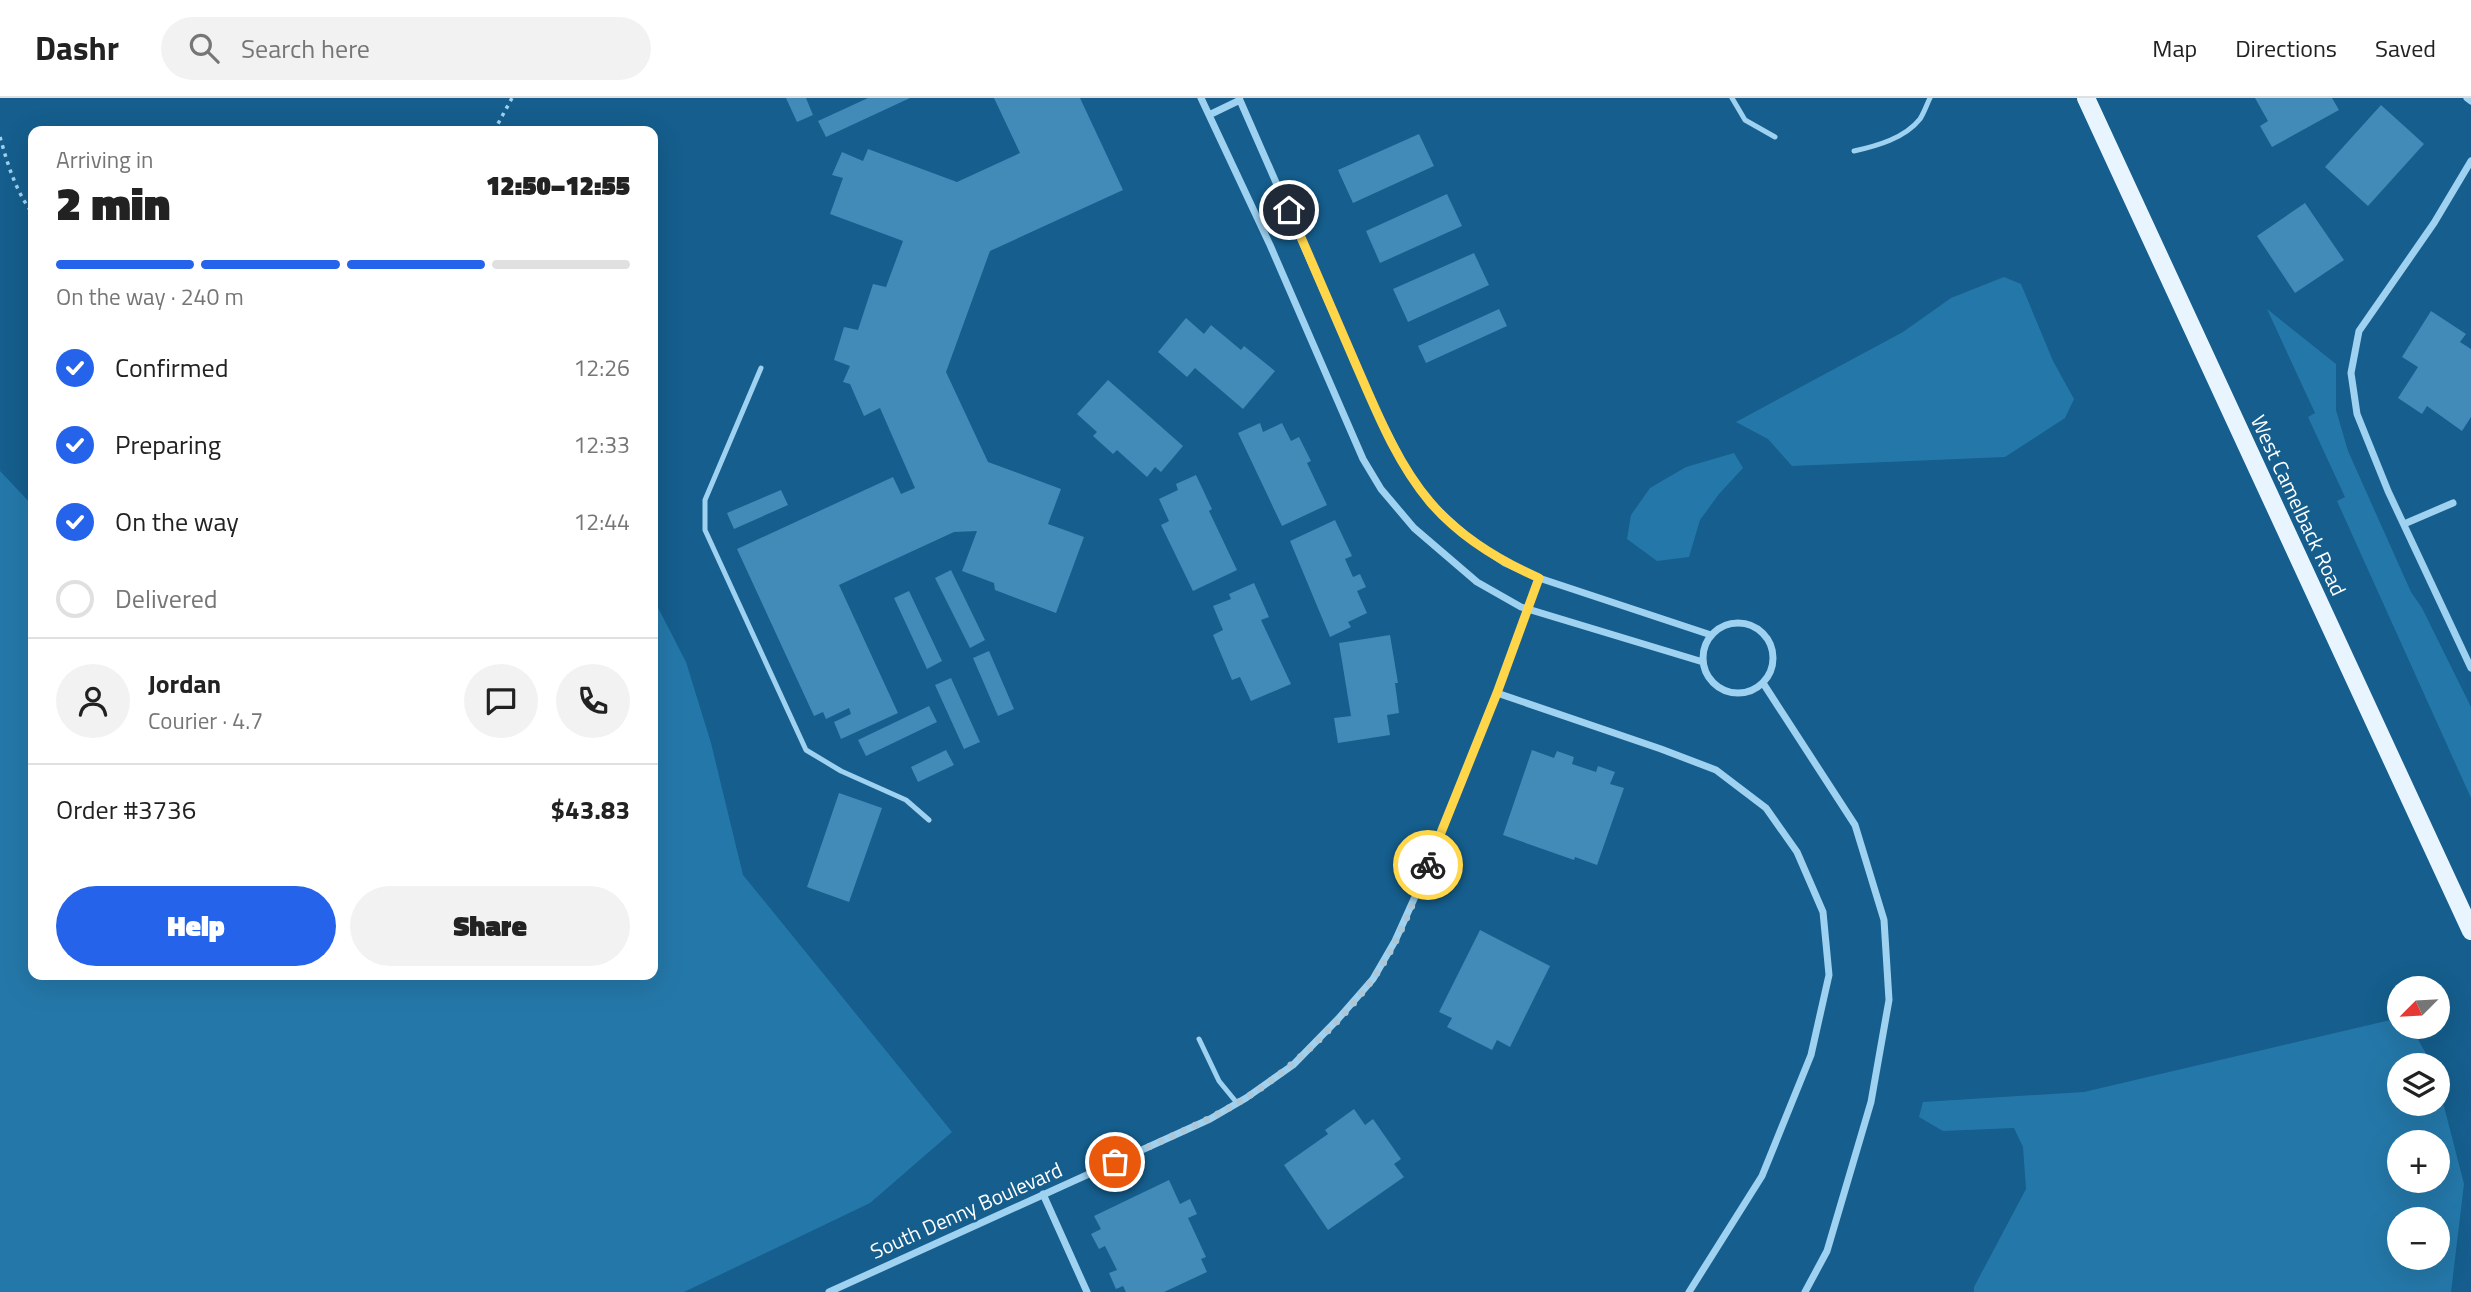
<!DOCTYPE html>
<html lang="en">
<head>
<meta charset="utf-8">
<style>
  :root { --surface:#fff; --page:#f2f2f2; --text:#222; --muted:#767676; --line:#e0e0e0; --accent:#2563eb }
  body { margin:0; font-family:"Titillium Web",sans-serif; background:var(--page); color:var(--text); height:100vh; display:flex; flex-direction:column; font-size:26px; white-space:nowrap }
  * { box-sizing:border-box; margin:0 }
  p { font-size:23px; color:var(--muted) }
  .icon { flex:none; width:38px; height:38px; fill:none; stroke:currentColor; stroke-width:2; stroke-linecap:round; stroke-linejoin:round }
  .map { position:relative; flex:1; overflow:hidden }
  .drawer { position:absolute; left:28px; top:28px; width:630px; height:854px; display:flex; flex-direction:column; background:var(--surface); border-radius:14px; box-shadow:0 7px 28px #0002 }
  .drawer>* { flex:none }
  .needle { width:46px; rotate:246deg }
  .buttons { position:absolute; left:2387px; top:878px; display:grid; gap:14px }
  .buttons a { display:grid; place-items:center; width:63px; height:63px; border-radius:50%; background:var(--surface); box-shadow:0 7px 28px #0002; font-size:35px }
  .pin { position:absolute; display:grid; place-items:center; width:60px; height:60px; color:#fff; margin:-30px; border:4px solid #fff; border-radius:50%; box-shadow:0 2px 7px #0007 }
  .courier { position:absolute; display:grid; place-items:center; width:70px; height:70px; margin:-35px; border:5px solid #ffd54a; border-radius:50%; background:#fff; color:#222; box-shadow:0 2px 9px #0007 }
  .headline em { font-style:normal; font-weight:800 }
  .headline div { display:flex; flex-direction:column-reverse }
  .headline { display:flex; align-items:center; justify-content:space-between; height:119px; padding:0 28px }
  h1 { font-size:46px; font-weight:800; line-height:52px }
  .bar { display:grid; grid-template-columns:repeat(4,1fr); gap:10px 7px; align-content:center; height:84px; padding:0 28px }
  .bar i { height:9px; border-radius:5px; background:var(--line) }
  .bar .selected { background:var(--accent) }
  .bar p { grid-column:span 4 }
  .line { display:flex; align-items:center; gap:18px; padding:0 28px; border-top:2px solid var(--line) }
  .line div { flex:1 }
  .round { display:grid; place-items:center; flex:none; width:74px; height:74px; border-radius:37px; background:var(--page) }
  ol { padding:0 28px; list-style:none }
  li { display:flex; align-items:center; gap:21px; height:77px }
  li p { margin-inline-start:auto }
  li .icon { padding:7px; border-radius:50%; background:var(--accent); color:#fff; stroke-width:4 }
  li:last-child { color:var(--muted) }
  li i { width:38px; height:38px; border:4px solid var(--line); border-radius:50% }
  .primary-button { display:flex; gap:14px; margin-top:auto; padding:14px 28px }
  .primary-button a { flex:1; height:80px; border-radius:42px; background:var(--accent); color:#fff; font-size:28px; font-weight:800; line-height:80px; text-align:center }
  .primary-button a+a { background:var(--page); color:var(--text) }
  header { display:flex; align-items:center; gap:42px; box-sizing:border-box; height:98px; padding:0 35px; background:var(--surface); border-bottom:2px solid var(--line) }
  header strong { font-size:33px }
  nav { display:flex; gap:38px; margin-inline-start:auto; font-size:24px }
  .search { width:490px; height:63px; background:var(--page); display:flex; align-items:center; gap:18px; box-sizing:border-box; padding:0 24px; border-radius:38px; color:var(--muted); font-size:26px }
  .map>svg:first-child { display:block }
  .green { fill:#2478a9; fill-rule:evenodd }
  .building { fill:#428bb8 }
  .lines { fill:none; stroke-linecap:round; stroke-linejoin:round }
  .path { stroke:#9fd1f0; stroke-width:3.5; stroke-dasharray:3.5 5; stroke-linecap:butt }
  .service { stroke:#9fd1f0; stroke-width:5 }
  .minor { stroke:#9fd1f0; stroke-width:7 }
  .primary { stroke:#e8f5ff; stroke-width:18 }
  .done { stroke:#adc7d7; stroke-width:7; stroke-dasharray:0 12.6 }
  .route { stroke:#ffd54a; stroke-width:9 }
  .labels { text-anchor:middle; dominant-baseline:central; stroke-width:5; stroke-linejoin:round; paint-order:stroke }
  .street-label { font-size:21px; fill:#fff; stroke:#155e8d }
</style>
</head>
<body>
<header>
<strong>Dashr</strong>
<div class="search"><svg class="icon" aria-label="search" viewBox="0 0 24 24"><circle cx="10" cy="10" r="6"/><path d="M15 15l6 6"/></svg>Search here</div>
<nav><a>Map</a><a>Directions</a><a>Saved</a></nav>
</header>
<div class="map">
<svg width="2471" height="1194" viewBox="0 0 2471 1194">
  <rect width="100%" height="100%" fill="#155e8d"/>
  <!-- green -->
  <path class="green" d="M2004 179 2021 186 2053 263 2074 301 2065 320 2005 359 1792 368 1768 341 1736 324 1903 234 1951 200Z
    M2267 211 2336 266V312L2348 353 2411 494 2422 510 2471 609V700L2337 403 2345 399 2308 319 2315 315Z
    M1734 355 1743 370 1719 396 1700 422 1689 459 1657 463 1627 441 1631 417 1650 390 1686 369Z
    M0 373 33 408V877H653V500L686 564 711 645 743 777 952 1034 870 1105 684 1194H0Z
    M2399 920V929H2411L2433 968H2399V1006H2438V985L2464 1086 2451 1194H1974V1189L2026 1091 2023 1049 2014 1030 1943 1033 1919 1019 1923 1004 2084 994ZM2399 1045H2438V1083H2399ZM2399 1122H2438V1160H2399Z"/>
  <!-- building -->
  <path class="building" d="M786 0H806L813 17 797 24Z
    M868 0H910L826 39 818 23Z
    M994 0H1080L1123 92 990 153 946 274 988 364 1061 391 1048 426 1084 439 1056 515 995 492 994 485 962 473 977 433 954 434 839 487 898 615 841 641 834 624 851 616 849 610 826 621 823 614 814 618 737 451 893 379 901 396 915 390 880 310 864 318 850 286 843 284 850 268 834 262 844 229 858 232 873 186 886 189 903 143 830 116 843 80 832 77 842 54 863 63 868 51 957 84 1020 55Z
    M2255 0H2332L2339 12 2272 49 2260 28 2268 23Z
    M2381 7 2424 46 2368 108 2325 69Z
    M1419 36 1434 68 1353 105 1338 72Z
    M1447 96 1462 128 1380 165 1366 133Z
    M2305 105 2344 162 2295 195 2257 138Z
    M1474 155 1489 187 1408 224 1393 191Z
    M1499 211 1507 228 1426 265 1418 248Z
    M2431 213 2466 236 2460 244 2471 251V319L2462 333 2427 308 2422 316 2398 300 2418 269 2402 259Z
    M1186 220 1204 236 1211 227 1241 252 1244 248 1275 273 1243 311 1195 270 1187 279 1158 254Z
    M1108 282 1183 348 1161 374 1155 369 1147 379 1117 352 1113 356 1093 338 1097 334 1077 316Z
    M1260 325 1263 334 1282 325 1291 343 1299 339 1311 363 1307 365 1327 407 1282 428 1238 335Z
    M1196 377 1212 411 1209 413 1237 472 1193 493 1161 427 1169 423 1159 401 1178 392 1176 386Z
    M781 392 788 407 734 431 727 415Z
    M1335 422 1352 458 1345 461 1353 479 1360 476 1366 489 1357 493 1367 515 1348 524 1351 529 1330 539 1290 443Z
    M951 472 985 542 970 550 935 480Z
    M1254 485 1269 519 1261 522 1291 586 1251 603 1240 579 1232 582 1213 537 1223 532 1213 508 1231 501 1229 496Z
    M909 493 942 563 927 571 894 500Z
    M1390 537 1398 585H1395L1399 615 1387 617 1390 637 1338 645 1334 620 1351 618 1339 545Z
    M989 553 1014 611 998 618 973 560Z
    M951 580 980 644 964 651 935 587Z
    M929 608 937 624 866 658 858 642Z
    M946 652 954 667 918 684 911 669Z
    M1532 652 1554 660 1557 653 1574 659 1572 666 1596 674 1598 668 1615 674 1610 686 1624 690 1597 767 1575 759 1574 762 1503 737Z
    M839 695 882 710 849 804 807 789Z
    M1480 832 1550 868 1510 949 1497 942 1492 952 1447 929 1452 920 1439 914Z
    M1354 1011 1365 1027 1373 1021 1401 1061 1394 1066 1404 1079 1328 1132 1284 1067 1328 1036 1325 1032Z
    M1169 1082 1180 1106 1190 1101 1197 1116 1188 1120 1206 1159 1201 1161 1207 1174 1164 1194H1126L1123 1188 1116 1191 1109 1175 1117 1172 1105 1148 1099 1151 1091 1136 1101 1131 1094 1118Z"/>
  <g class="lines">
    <!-- path -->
    <path class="path" d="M494 33 512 0
      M0 39C8 67 15 92 33 116"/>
    <!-- service -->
    <path class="service" d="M1732 0 1745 22 1775 39
      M1854 53C1877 48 1905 40 1920 21 1924 15 1927 6 1930 0
      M761 270 705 402V432L806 652 841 673 906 702 929 722
      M1199 941 1219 983 1237 1005"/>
    <!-- minor -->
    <path class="minor" d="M1201 0 1270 147 1363 361 1381 391 1414 430 1477 484 1521 509 1703 564
      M1239 0 1373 306 1407 373 1431 406 1471 442 1505 465 1539 480 1711 537
      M2467 0 2471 3
      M1209 17 1240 2
      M2471 63 2434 125 2359 233 2351 275 2357 316 2388 393 2471 570
      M2404 426 2453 405
      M1703 560a35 35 0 1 1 70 0a35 35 0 1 1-70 0Z
      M1763 585 1855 727 1884 822 1889 902 1871 1004 1827 1153 1805 1194
      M1497 595 1661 651 1716 672 1766 710 1797 754 1823 814 1829 877 1811 957 1762 1078 1689 1194
      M1043 1096 1087 1194
      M829 1194 1210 1021 1246 1000 1293 967 1338 921 1373 881 1395 843 1418 792 1497 595 1539 480"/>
    <!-- primary -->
    <path class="primary" d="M2086 0 2471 833"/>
  </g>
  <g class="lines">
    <!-- done -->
    <path class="done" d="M1115 1064C1158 1044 1203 1026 1244 1001 1291 972 1339 926 1372 882 1397 848 1413 806 1428 767"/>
    <!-- route -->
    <path class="route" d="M1289 112C1312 164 1334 216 1357 269 1377 315 1397 365 1430 404 1459 438 1498 462 1539 480L1497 595 1428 767"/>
  </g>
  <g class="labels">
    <!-- street labels -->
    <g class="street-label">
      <text transform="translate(2299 407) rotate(65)">West Camelback Road</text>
      <text transform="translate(966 1112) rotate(-24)">South Denny Boulevard</text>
    </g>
  </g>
</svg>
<div class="buttons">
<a><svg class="needle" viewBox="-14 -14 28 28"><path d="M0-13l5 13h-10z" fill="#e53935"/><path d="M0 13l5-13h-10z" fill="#767676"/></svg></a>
<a><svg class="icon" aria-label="layers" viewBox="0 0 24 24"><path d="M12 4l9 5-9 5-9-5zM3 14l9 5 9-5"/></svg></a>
<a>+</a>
<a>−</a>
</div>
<div class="pin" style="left:1115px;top:1064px;background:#ea580c"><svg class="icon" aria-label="bag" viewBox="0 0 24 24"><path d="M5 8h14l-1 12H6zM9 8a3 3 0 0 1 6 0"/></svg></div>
<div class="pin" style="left:1289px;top:112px;background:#1f2937"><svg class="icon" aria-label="home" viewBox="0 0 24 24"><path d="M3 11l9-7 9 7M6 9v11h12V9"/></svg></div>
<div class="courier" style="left:1428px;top:767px"><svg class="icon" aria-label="bike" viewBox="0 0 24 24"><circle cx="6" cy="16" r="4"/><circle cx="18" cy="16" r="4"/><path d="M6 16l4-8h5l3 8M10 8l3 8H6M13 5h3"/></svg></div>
<section class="drawer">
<div class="headline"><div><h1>2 min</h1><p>Arriving in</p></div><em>12:50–12:55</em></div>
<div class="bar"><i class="selected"></i><i class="selected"></i><i class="selected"></i><i></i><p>On the way · 240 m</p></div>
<ol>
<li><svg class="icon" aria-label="check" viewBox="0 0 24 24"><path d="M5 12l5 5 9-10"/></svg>Confirmed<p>12:26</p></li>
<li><svg class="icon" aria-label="check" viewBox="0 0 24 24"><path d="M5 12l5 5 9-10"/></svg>Preparing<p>12:33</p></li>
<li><svg class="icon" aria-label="check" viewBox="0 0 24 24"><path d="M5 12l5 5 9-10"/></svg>On the way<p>12:44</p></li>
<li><i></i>Delivered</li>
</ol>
<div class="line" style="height:126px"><a class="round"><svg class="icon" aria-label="person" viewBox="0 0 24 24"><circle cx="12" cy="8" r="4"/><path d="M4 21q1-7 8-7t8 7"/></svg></a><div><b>Jordan</b><p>Courier · 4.7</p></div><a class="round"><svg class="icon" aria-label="chat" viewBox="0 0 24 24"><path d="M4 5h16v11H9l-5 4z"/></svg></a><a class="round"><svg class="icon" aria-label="phone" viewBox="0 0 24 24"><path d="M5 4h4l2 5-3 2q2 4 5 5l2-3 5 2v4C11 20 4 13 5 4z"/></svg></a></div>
<div class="line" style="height:91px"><div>Order #3736</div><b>$43.83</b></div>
<div class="primary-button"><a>Help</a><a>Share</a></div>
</section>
</div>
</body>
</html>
